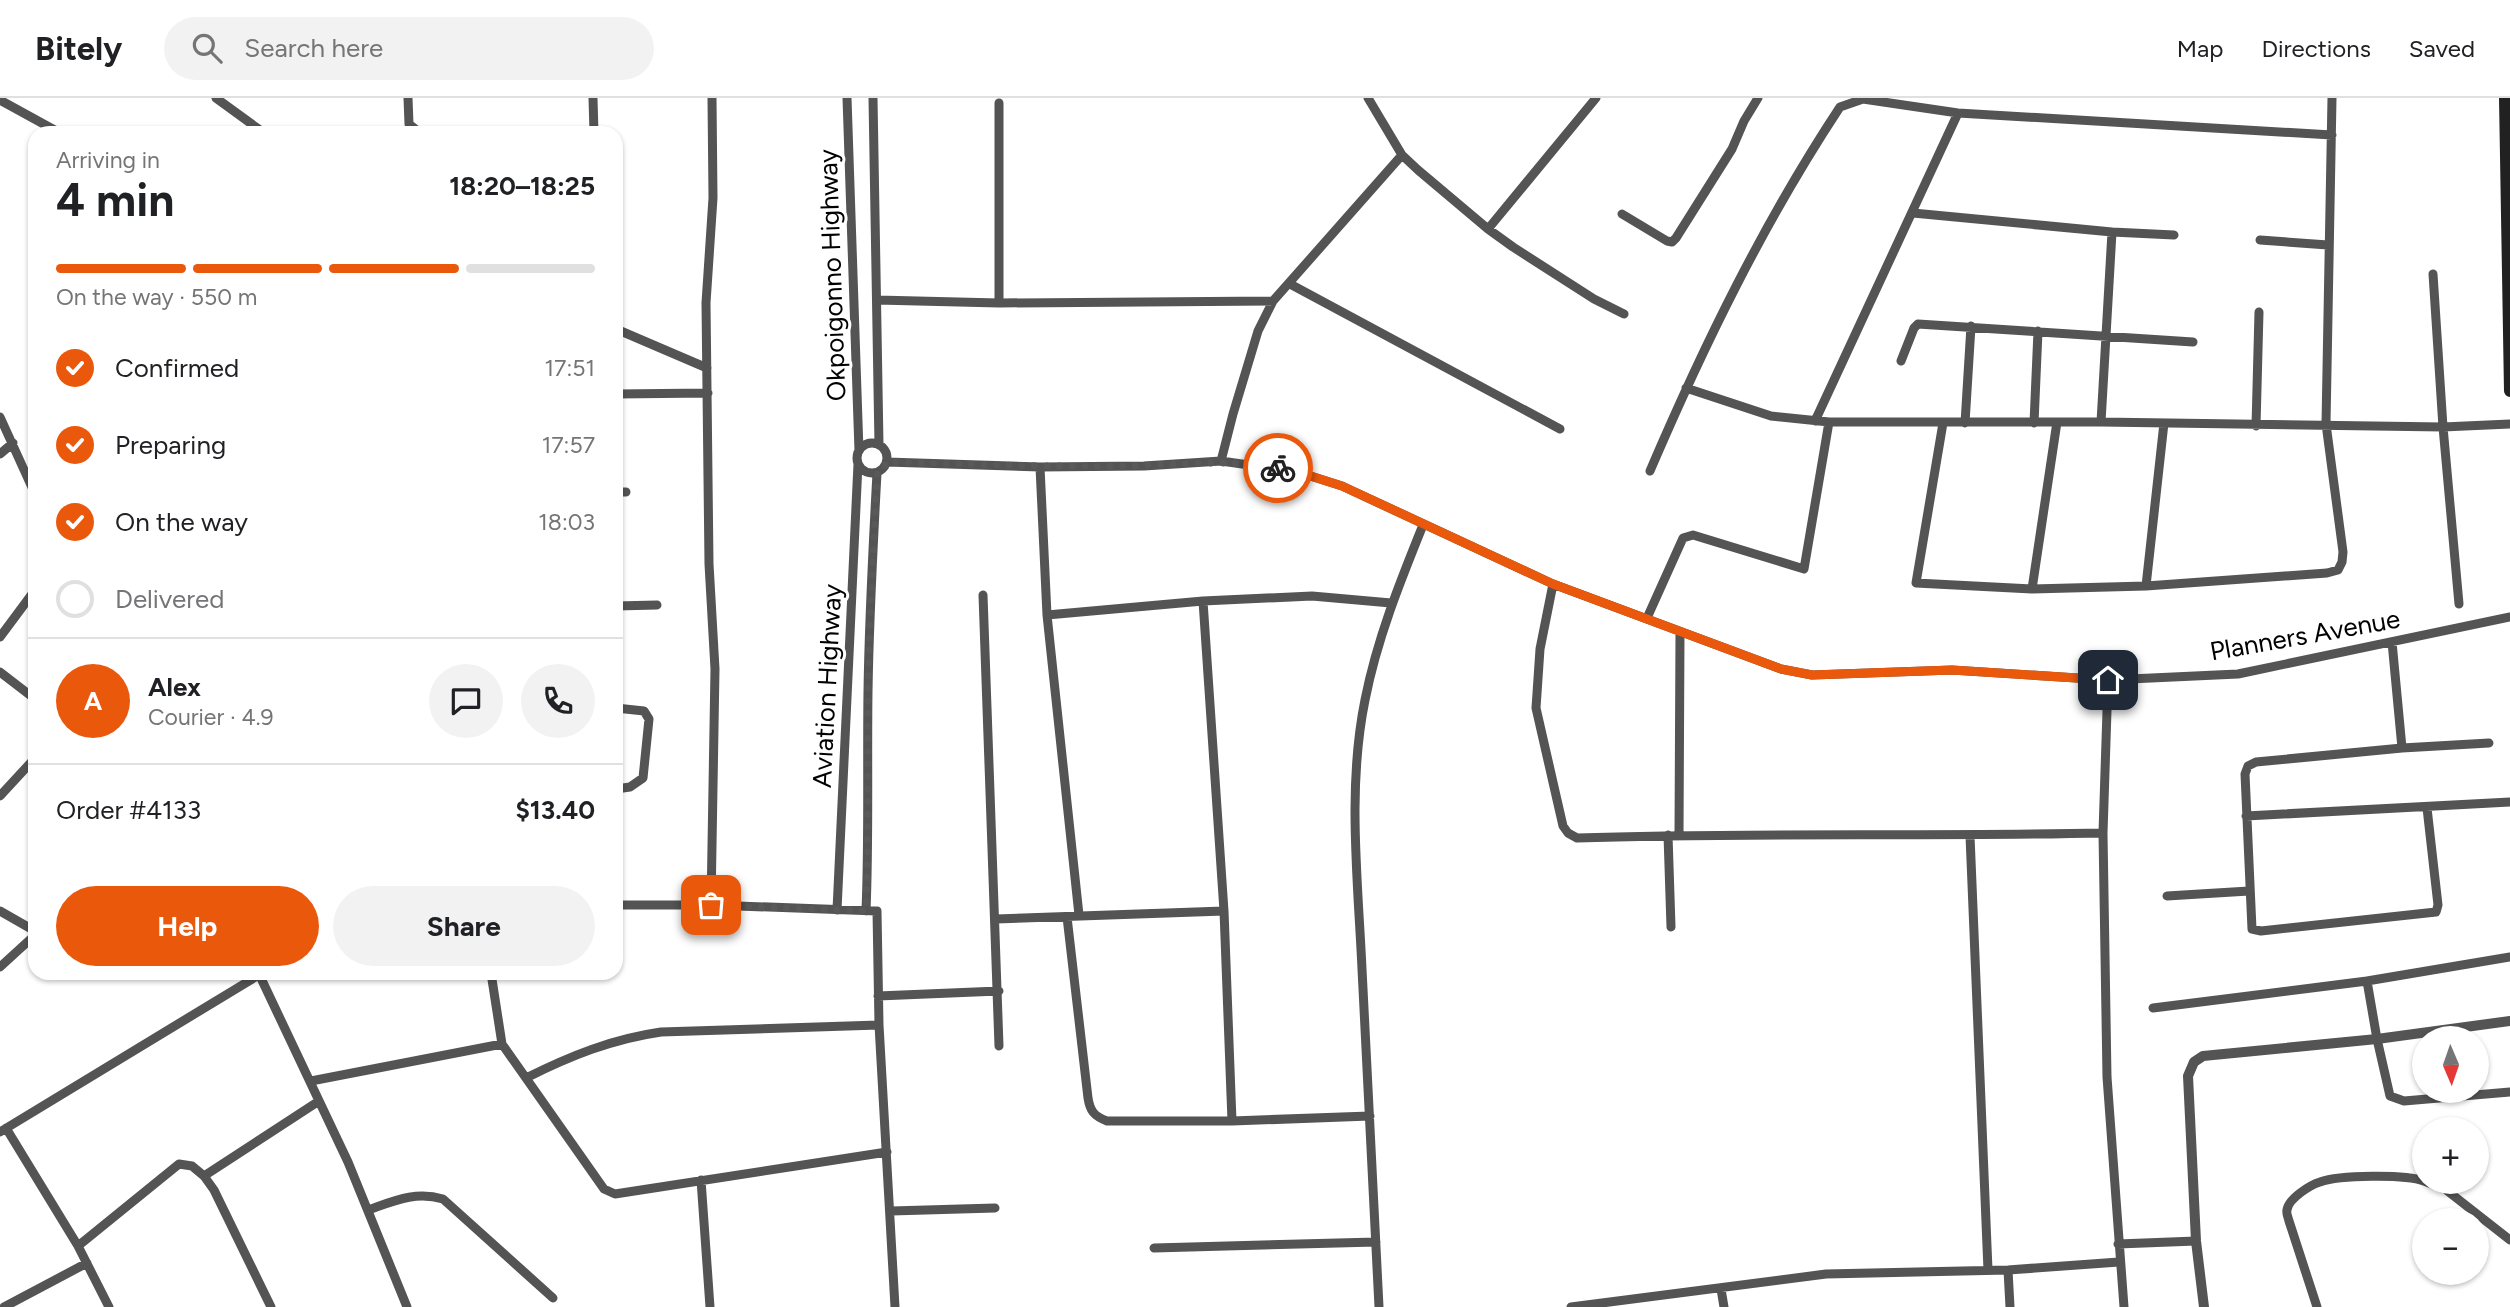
<!DOCTYPE html>
<html lang="en">
<head>
<meta charset="utf-8">
<style>
  :root { --surface:#fff; --page:#f2f2f2; --text:#202124; --muted:#757577; --line:#e0e0e0; --accent:#ea580c }
  body { margin:0; font-family:Figtree,sans-serif; background:var(--page); color:var(--text); height:100vh; display:flex; flex-direction:column; font-size:26px; white-space:nowrap }
  * { box-sizing:border-box; margin:0 }
  p { font-size:23px; color:var(--muted) }
  .icon { flex:none; width:38px; height:38px; fill:none; stroke:currentColor; stroke-width:2; stroke-linecap:round; stroke-linejoin:round }
  .map { position:relative; flex:1; overflow:hidden }
  .sheet { position:absolute; left:28px; top:28px; width:595px; height:854px; display:flex; flex-direction:column; background:var(--surface); border-radius:21px; box-shadow:0 2px 5px #0004 }
  .sheet>* { flex:none }
  .needle { width:46px; rotate:178deg }
  .tools { position:absolute; left:2412px; top:928px; display:grid; gap:14px }
  .tools a { display:grid; place-items:center; width:77px; height:77px; border-radius:50%; background:var(--surface); box-shadow:0 2px 5px #0004; font-size:35px }
  .pin { position:absolute; display:grid; place-items:center; width:60px; height:60px; color:#fff; margin:-30px; border-radius:14px; box-shadow:0 4px 10px #0006 }
  .courier { position:absolute; display:grid; place-items:center; width:70px; height:70px; margin:-35px; border:5px solid #ea580c; border-radius:50%; background:#fff; color:#222; box-shadow:0 2px 9px #0007 }
  .headline em { font-style:normal; font-weight:700 }
  .headline div { display:flex; flex-direction:column-reverse }
  .headline { display:flex; align-items:center; justify-content:space-between; height:119px; padding:0 28px }
  h1 { font-size:46px; font-weight:700; line-height:52px }
  .bar { display:grid; grid-template-columns:repeat(4,1fr); gap:10px 7px; align-content:center; height:84px; padding:0 28px }
  .bar i { height:9px; border-radius:5px; background:var(--line) }
  .bar .on { background:var(--accent) }
  .bar p { grid-column:span 4 }
  .line { display:flex; align-items:center; gap:18px; padding:0 28px; border-top:2px solid var(--line) }
  .line div { flex:1 }
  .round { display:grid; place-items:center; flex:none; width:74px; height:74px; border-radius:37px; background:var(--page) }
  ol { padding:0 28px; list-style:none }
  li { display:flex; align-items:center; gap:21px; height:77px }
  li p { margin-inline-start:auto }
  li .icon { padding:7px; border-radius:50%; background:var(--accent); color:#fff; stroke-width:4 }
  li:last-child { color:var(--muted) }
  li i { width:38px; height:38px; border:4px solid var(--line); border-radius:50% }
  .action { display:flex; gap:14px; margin-top:auto; padding:14px 28px }
  .action a { flex:1; height:80px; border-radius:42px; background:var(--accent); color:#fff; font-size:28px; font-weight:700; line-height:80px; text-align:center }
  .action a+a { background:var(--page); color:var(--text) }
  header { display:flex; align-items:center; gap:42px; box-sizing:border-box; height:98px; padding:0 35px; background:var(--surface); border-bottom:2px solid var(--line) }
  header strong { font-size:33px }
  nav { display:flex; gap:38px; margin-inline-start:auto; font-size:24px }
  .search { width:490px; height:63px; background:var(--page); display:flex; align-items:center; gap:18px; box-sizing:border-box; padding:0 24px; border-radius:38px; color:var(--muted); font-size:26px }
  .map>svg:first-child { display:block }
  .lines { fill:none; stroke-linecap:round; stroke-linejoin:round }
  .minor { stroke:#545454; stroke-width:9 }
  .tertiary { stroke:#545454; stroke-width:10 }
  .secondary { stroke:#212121; stroke-width:12 }
  .done { stroke:#595959; stroke-width:7; stroke-dasharray:0 12.6 }
  .route { stroke:#ea580c; stroke-width:9 }
  .labels { text-anchor:middle; dominant-baseline:central; stroke-width:6; stroke-linejoin:round; paint-order:stroke }
  .street-label { font-size:26px; fill:#000; stroke:#fff }
</style>
</head>
<body>
<header>
<strong>Bitely</strong>
<div class="search"><svg class="icon" aria-label="search" viewBox="0 0 24 24"><circle cx="10" cy="10" r="6"/><path d="M15 15l6 6"/></svg>Search here</div>
<nav><a>Map</a><a>Directions</a><a>Saved</a></nav>
</header>
<div class="map">
<svg width="2510" height="1209" viewBox="0 0 2510 1209">
  <rect width="100%" height="100%" fill="#fff"/>
  <g class="lines">
    <!-- minor -->
    <path class="minor" d="M216 0 264 35
      M408 0 409 26 420 35
      M593 0 594 35
      M847 0 859 353
      M873 0 879 347
      M1368 0 1402 57 1418 72 1488 131 1513 149 1594 201 1624 216
      M0 2 60 35
      M999 5V205
      M1913 115 2112 134 2101 324
      M1622 116 1667 143 1672 144 1676 140 1732 51 1744 23 1758 0
      M1488 131 1596 0
      M2112 134 2174 137
      M2260 142 2328 147
      M2433 176 2443 329 2459 506
      M1290 186 1560 331
      M877 202 999 205 1273 203
      M616 231 707 270
      M1901 263 1914 230 1918 226 2193 244
      M1686 290 1771 318 1829 324H2101L2443 329 2510 326
      M616 296 708 295
      M0 319 35 396
      M1815 323 1958 15
      M1943 325 1916 485 2032 491 2146 488 2327 475 2338 472 2342 464 2343 454 2326 326 2332 0
      M1965 325 1971 228
      M2034 325 2038 233
      M2256 328 2259 214
      M857 360a15 15 0 1 1 30 0a15 15 0 1 1-30 0Z
      M0 356 13 345
      M1221 363 1233 316 1258 233 1273 203 1402 57
      M887 364 1040 369 1144 368 1221 363 1298 374 1342 388 1553 486 1781 571 1812 577 1952 572 2108 582 2238 576 2510 519
      M1040 369 1047 517 1079 817
      M1650 373C1704 247 1764 124 1840 9L1863 1 1958 15 2332 37
      M616 394H626
      M1553 486 1540 551 1536 610 1563 728 1568 735 1577 740C1752 734 1928 739 2103 735
      M2146 488 2164 325
      M2032 491 2057 324
      M983 497 999 948
      M1203 503 1224 813 1232 1023
      M616 508 657 507
      M1047 517 1203 503 1312 498 1391 505
      M1647 520 1683 440 1693 437 1804 471 1829 324
      M0 539 35 492
      M2392 544 2402 650
      M0 574 35 601
      M2108 582 2103 735 2107 979 2124 1209
      M616 610 644 613 649 621 643 680 630 689 616 691
      M0 698 35 660
      M2427 710 2438 807 2436 814 2261 833 2252 831 2245 676 2248 668 2256 664 2402 650 2489 645
      M2246 718 2510 704
      M1679 736 1680 534
      M1668 737 1671 829
      M1970 738 1988 1172
      M2167 798 2249 793
      M616 807H711L877 813 879 927 895 1209
      M711 807 715 571 709 466 706 205 713 100 712 0
      M837 812 858 366
      M0 813 35 833
      M866 813C869 740 867 667 868 594 869 521 873 448 877 375
      M1067 819 1088 1000C1090 1013 1094 1018 1107 1023H1232L1370 1018
      M996 821 1224 813
      M0 869 35 837
      M491 875 502 946
      M259 876 348 1064 407 1209
      M2367 883 2377 941 2390 998 2404 1003 2510 994
      M878 898 999 893
      M2153 910 2367 883 2510 859
      M526 980C570 958 612 941 661 934L879 927
      M311 983 502 946 604 1091 615 1096 887 1054
      M6 1030 78 1148 109 1209
      M0 1034 262 875
      M701 1082 710 1209
      M2424 1083 2445 1091 2510 1142
      M368 1112C394 1103 415 1093 443 1101L553 1200
      M891 1113 995 1110
      M2118 1146 2196 1143
      M78 1148 179 1066 192 1068 204 1078
      M1154 1150 1376 1144
      M2008 1172 2010 1209
      M1721 1191 1724 1209
      M4 1209 87 1165
      M271 1209 214 1092 204 1078 319 1003
      M1379 1209C1373 1096 1368 984 1362 871 1358 783 1347 690 1365 602 1377 541 1400 484 1423 427
      M1571 1209 1826 1176 2008 1172 2119 1164
      M2317 1209 2289 1123C2288 1119 2286 1115 2287 1112 2288 1101 2310 1087 2320 1084 2339 1077 2405 1076 2424 1083"/>
    <!-- tertiary -->
    <path class="tertiary" d="M2204 1209 2196 1143 2188 978 2194 964 2203 958 2377 941 2510 923"/>
    <!-- secondary -->
    <path class="secondary" d="M2505 0 2510 293"/>
  </g>
  <g class="lines">
    <!-- done -->
    <path class="done" d="M711 807 866 813C869 740 867 667 868 594 869 521 874 448 877 375L882 372 887 364C964 366 1041 369 1118 368 1173 368 1223 360 1278 370"/>
    <!-- route -->
    <path class="route" d="M1278 370 1298 374 1342 388 1553 486 1781 571 1812 577 1952 572 2108 582"/>
  </g>
  <g class="labels">
    <!-- street labels -->
    <g class="street-label">
      <text transform="translate(832 177) rotate(-92)">Okpoigonno Highway</text>
      <text transform="translate(2305 537) rotate(-10)">Planners Avenue</text>
      <text transform="translate(827 588) rotate(-87)">Aviation Highway</text>
    </g>
  </g>
</svg>
<div class="tools">
<a><svg class="needle" viewBox="-14 -14 28 28"><path d="M0-13l5 13h-10z" fill="#e53935"/><path d="M0 13l5-13h-10z" fill="#757577"/></svg></a>
<a>+</a>
<a>−</a>
</div>
<div class="pin" style="left:711px;top:807px;background:#ea580c"><svg class="icon" aria-label="bag" viewBox="0 0 24 24"><path d="M5 8h14l-1 12H6zM9 8a3 3 0 0 1 6 0"/></svg></div>
<div class="pin" style="left:2108px;top:582px;background:#1f2937"><svg class="icon" aria-label="home" viewBox="0 0 24 24"><path d="M3 11l9-7 9 7M6 9v11h12V9"/></svg></div>
<div class="courier" style="left:1278px;top:370px"><svg class="icon" aria-label="bike" viewBox="0 0 24 24"><circle cx="6" cy="16" r="4"/><circle cx="18" cy="16" r="4"/><path d="M6 16l4-8h5l3 8M10 8l3 8H6M13 5h3"/></svg></div>
<section class="sheet">
<div class="headline"><div><h1>4 min</h1><p>Arriving in</p></div><em>18:20–18:25</em></div>
<div class="bar"><i class="on"></i><i class="on"></i><i class="on"></i><i></i><p>On the way · 550 m</p></div>
<ol>
<li><svg class="icon" aria-label="check" viewBox="0 0 24 24"><path d="M5 12l5 5 9-10"/></svg>Confirmed<p>17:51</p></li>
<li><svg class="icon" aria-label="check" viewBox="0 0 24 24"><path d="M5 12l5 5 9-10"/></svg>Preparing<p>17:57</p></li>
<li><svg class="icon" aria-label="check" viewBox="0 0 24 24"><path d="M5 12l5 5 9-10"/></svg>On the way<p>18:03</p></li>
<li><i></i>Delivered</li>
</ol>
<div class="line" style="height:126px"><b class="round" style="background:var(--accent);color:#fff">A</b><div><b>Alex</b><p>Courier · 4.9</p></div><a class="round"><svg class="icon" aria-label="chat" viewBox="0 0 24 24"><path d="M4 5h16v11H9l-5 4z"/></svg></a><a class="round"><svg class="icon" aria-label="phone" viewBox="0 0 24 24"><path d="M5 4h4l2 5-3 2q2 4 5 5l2-3 5 2v4C11 20 4 13 5 4z"/></svg></a></div>
<div class="line" style="height:91px"><div>Order #4133</div><b>$13.40</b></div>
<div class="action"><a>Help</a><a>Share</a></div>
</section>
</div>
</body>
</html>
